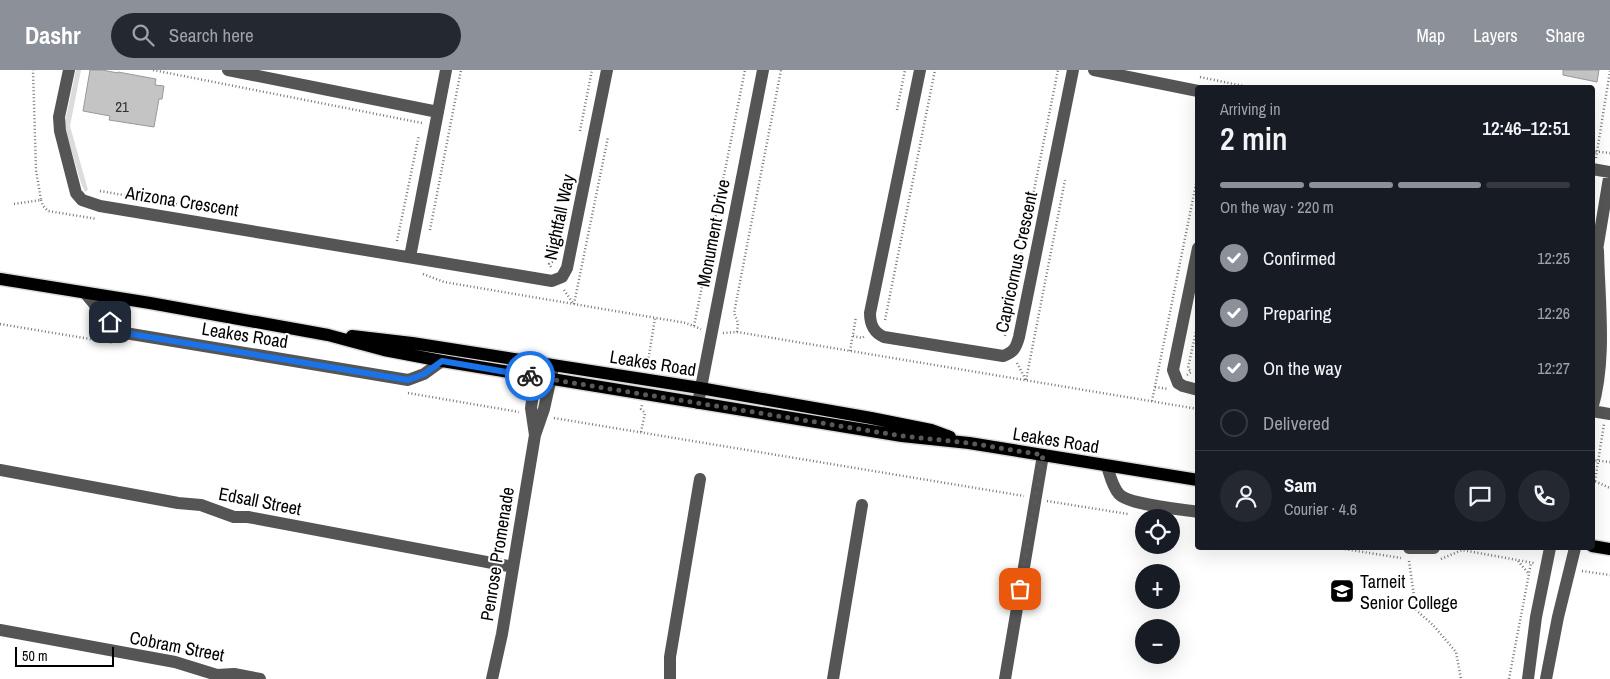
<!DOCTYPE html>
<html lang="en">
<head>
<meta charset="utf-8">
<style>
  :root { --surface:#171b24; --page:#242831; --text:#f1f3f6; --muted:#9ea1a6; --line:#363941; --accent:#8c9099 }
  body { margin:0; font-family:"Archivo Narrow",sans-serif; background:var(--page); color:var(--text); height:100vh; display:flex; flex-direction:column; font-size:19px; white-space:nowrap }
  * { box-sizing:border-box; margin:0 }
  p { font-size:16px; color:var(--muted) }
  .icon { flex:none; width:28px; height:28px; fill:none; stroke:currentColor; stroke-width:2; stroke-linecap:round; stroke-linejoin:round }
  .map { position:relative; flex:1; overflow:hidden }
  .side { position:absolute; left:1195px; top:15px; width:400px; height:465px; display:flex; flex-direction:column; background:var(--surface); border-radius:5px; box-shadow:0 5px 20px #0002 }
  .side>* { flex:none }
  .buttons { position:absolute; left:1135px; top:439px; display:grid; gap:10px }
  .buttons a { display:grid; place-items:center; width:45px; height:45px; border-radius:50%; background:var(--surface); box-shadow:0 5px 20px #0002; font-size:25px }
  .scale { position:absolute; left:15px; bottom:12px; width:99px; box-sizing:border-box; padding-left:5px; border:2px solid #000; border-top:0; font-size:14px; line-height:18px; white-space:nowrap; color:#000; -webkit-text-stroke:4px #fff; paint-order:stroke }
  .pin { position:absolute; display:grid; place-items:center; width:42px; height:42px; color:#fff; margin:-21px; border-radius:10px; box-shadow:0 2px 8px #0006 }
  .courier { position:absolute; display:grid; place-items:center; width:50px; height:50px; margin:-25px; border:4px solid #1a73e8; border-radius:50%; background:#fff; color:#222; box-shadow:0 1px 6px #0007 }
  .head em { font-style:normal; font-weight:600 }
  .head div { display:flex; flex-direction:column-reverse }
  .head { display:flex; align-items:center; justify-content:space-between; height:85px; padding:0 25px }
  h1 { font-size:32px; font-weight:600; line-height:38px }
  .bar { display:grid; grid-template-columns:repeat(4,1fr); gap:8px 5px; align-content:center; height:60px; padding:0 25px }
  .bar i { height:6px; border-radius:4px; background:var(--line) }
  .bar .current { background:var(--accent) }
  .bar p { grid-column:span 4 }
  .line { display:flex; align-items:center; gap:12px; padding:0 25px; border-top:1px solid var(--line) }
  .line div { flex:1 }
  .round { display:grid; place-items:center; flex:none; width:52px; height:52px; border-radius:26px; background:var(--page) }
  ol { padding:0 25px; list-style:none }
  li { display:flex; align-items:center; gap:15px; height:55px }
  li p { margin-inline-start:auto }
  li .icon { padding:5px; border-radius:50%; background:var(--accent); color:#fff; stroke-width:4 }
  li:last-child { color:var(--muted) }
  li i { width:28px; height:28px; border:2px solid var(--line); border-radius:50% }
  header { display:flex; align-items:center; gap:30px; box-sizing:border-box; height:70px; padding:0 25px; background:var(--accent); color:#fff }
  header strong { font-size:24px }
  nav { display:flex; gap:28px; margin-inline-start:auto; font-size:18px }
  .search { width:350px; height:45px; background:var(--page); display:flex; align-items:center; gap:12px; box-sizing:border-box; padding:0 18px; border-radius:28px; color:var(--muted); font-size:19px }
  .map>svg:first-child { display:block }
  .green { fill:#dcdcdc }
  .building { fill:#c4c4c4; stroke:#999 }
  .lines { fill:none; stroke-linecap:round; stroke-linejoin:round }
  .major-casing { stroke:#dbdbdb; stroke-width:15 }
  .path { stroke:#777; stroke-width:2.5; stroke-dasharray:1 2.5; stroke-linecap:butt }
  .minor { stroke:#555; stroke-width:12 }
  .major { stroke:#000; stroke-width:12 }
  .done { stroke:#595959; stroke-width:5; stroke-dasharray:0 9 }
  .route { stroke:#1a73e8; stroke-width:6 }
  .labels { text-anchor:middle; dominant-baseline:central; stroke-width:4; stroke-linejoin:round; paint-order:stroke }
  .number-label { font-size:15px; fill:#313131 }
  .street-label { font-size:18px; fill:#000; stroke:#fff }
  .poi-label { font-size:18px; fill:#000; stroke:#fff; text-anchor:start }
</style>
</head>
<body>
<header>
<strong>Dashr</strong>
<div class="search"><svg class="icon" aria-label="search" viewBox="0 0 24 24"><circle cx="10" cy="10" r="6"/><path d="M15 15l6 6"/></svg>Search here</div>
<nav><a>Map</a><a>Layers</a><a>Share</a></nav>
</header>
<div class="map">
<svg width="1610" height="609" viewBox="0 0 1610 609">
  <rect width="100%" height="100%" fill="#fff"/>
  <!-- green -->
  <path class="green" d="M76 0H81L70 56 88 120 85 122 81 113 66 62 65 52Z"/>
  <!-- building -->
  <path class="building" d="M90 0H102L118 3V2L156 9 155 15 164 16 162 29H159L154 57 109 50 110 46 83 41Z
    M1563 0H1599L1597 12 1563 5Z"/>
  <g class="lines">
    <defs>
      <path id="major" d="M0 209 150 233 328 265 384 280 442 291 902 366 969 373 1198 410
        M352 266 412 273 700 318 871 348 931 360 950 367
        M1592 476 1610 479"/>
    </defs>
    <!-- major casing -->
    <use href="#major" class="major-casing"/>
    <!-- path -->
    <path class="path" d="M153 0 422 53 421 55
      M1200 7 1253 18
      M897 40 905 0
      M580 61 592 0
      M1592 81 1610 83
      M1596 88 1610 1
      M100 121 216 141
      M41 130 43 136 48 141 97 149
      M14 134 41 130 36 100 33 0
      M430 160 461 0
      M397 171 419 65
      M551 197 549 194 554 191 555 189
      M423 204 444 212 686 253 701 259
      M564 220 573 233
      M574 234 608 67
      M885 250 935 0
      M0 254 114 273
      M694 256 745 0
      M737 262 738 253 734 243 781 0
      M723 263 737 262 1198 339
      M853 266 862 268 865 266
      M1005 266 1058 0
      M850 281 856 247
      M1017 293 1026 310
      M647 298 655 248
      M1187 305 1191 302 1188 298 1198 252
      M1026 310 1065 110
      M1155 317 1168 319
      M408 323 519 342
      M1152 331 1198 104
      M554 348 1024 426
      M641 362 645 343 641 339 642 335
      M1592 390 1610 392
      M1592 410 1610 418
      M1595 411 1604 354
      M1047 431 1128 444
      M1338 478 1401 488
      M1441 489 1462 480 1534 493
      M1409 491 1416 540 1433 555 1456 582 1461 609
      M1518 491 1529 504
      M1582 501 1610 505
      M1509 609 1531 493"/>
    <!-- minor -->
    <path class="minor" d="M69 0 59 47 60 61 76 123 82 130 100 136 552 211 562 207 567 198 607 0
      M228 0 438 42
      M920 0 870 243C870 254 873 262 884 267L1003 286C1014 282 1016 278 1019 267L1073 0
      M1094 0 1198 21
      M1592 99 1610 102
      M1198 178 1173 300 1178 313 1183 316 1198 320
      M1596 186 1610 102
      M410 187 446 0
      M85 223 115 259 125 263 408 310 424 304 442 291
      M698 333 763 0
      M1592 339C1607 290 1599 231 1598 180
      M1592 341 1610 344
      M535 365 531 338 537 296
      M1107 396C1110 405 1112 416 1119 424 1129 435 1181 439 1198 442
      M0 400 178 433 201 435 234 447H248L513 497
      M1409 478H1434
      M0 560 175 592 217 605 234 604 260 609
      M492 609 502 564 535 365 544 339 553 298
      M670 609V587L700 409
      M833 609 862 435
      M1005 609 1043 385
      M1528 609 1536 547 1550 478
      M1546 609 1558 547 1575 478"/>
    <!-- major -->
    <use href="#major" class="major"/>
  </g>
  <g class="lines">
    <!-- done -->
    <path class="done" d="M530 306 902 366 969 373 1043 385 1020 519"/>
    <!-- route -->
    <path class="route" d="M110 252 115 258 125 263 408 310 424 304 442 291 530 306"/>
  </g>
  <!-- icons -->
  <defs>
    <symbol id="school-square" viewBox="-11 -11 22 22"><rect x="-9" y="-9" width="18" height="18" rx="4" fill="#000" stroke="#fff"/><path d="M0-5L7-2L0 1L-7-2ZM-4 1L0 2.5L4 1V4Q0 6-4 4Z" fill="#fff"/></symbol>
  </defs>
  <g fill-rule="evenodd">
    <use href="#school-square" x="1328" y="507" width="28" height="28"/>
  </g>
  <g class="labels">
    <!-- number labels -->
    <g class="number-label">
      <text x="122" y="36">21</text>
    </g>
    <!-- street labels -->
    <g class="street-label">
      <text transform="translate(182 131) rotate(9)">Arizona Crescent</text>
      <text transform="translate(559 147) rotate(-78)">Nightfall Way</text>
      <text transform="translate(713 163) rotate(-79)">Monument Drive</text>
      <text transform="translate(1016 192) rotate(-78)">Capricornus Crescent</text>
      <text transform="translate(245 265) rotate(9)">Leakes Road</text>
      <text transform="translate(653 293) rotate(9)">Leakes Road</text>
      <text transform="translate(1056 370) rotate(9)">Leakes Road</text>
      <text transform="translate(260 431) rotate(11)">Edsall Street</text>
      <text transform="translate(497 484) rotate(-81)">Penrose Promenade</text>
      <text transform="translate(177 576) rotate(11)">Cobram Street</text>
    </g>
    <!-- poi labels -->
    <g class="poi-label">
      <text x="1360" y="511">Tarneit<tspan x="1360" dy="21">Senior College</tspan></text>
    </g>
  </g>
</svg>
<div class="buttons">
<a><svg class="icon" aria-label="locate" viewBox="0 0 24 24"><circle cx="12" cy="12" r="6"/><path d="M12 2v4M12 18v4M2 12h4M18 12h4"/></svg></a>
<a>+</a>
<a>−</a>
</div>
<div class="scale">50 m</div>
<div class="pin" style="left:1020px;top:519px;background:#ea580c"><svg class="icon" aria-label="bag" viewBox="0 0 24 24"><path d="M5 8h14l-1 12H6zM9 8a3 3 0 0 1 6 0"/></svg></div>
<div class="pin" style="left:110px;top:252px;background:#1f2937"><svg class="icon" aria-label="home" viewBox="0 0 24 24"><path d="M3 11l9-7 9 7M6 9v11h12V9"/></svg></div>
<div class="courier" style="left:530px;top:306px"><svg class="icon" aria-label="bike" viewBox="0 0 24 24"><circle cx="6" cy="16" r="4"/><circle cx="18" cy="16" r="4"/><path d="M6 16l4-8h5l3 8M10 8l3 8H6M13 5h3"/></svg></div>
<section class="side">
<div class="head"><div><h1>2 min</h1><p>Arriving in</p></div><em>12:46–12:51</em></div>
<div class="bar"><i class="current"></i><i class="current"></i><i class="current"></i><i></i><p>On the way · 220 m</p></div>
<ol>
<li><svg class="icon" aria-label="check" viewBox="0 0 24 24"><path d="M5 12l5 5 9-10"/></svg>Confirmed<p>12:25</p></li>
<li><svg class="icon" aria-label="check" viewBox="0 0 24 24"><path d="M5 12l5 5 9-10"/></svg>Preparing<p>12:26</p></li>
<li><svg class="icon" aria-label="check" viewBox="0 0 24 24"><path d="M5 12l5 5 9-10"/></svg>On the way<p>12:27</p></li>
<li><i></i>Delivered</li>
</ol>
<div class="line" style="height:90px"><a class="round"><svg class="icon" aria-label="person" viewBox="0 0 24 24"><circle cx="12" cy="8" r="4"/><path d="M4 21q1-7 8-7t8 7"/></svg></a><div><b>Sam</b><p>Courier · 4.6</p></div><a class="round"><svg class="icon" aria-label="chat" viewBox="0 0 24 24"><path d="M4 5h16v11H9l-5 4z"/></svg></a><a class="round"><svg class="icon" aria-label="phone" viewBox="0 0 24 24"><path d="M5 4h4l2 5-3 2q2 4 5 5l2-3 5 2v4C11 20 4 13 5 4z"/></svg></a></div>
</section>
</div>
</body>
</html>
